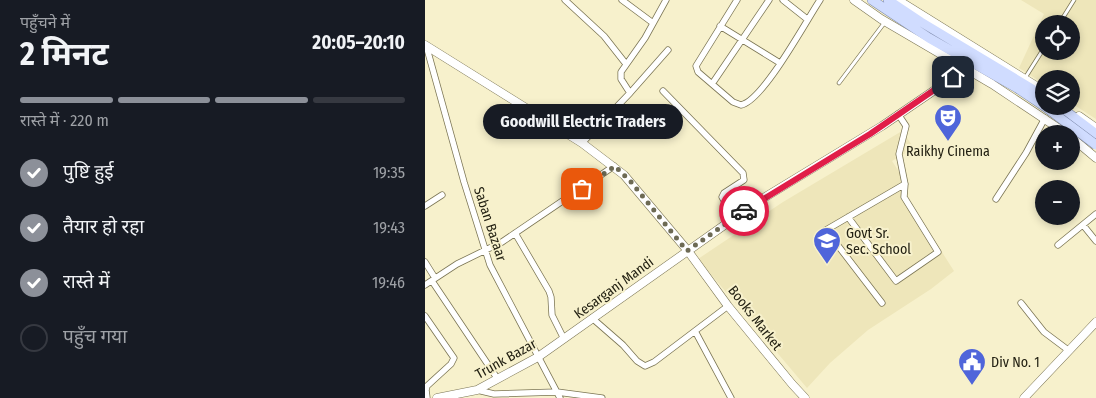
<!DOCTYPE html>
<html lang="hi">
<head>
<meta charset="utf-8">
<style>
  :root { --surface:#171b24; --page:#242831; --text:#f1f3f6; --muted:#9ea1a6; --line:#363941; --accent:#8c9099 }
  body { margin:0; font-family:"Fira Sans Condensed","Noto Sans Devanagari",sans-serif; background:var(--page); color:var(--text); height:100vh; display:flex; flex-direction:column; font-size:19px; white-space:nowrap }
  * { box-sizing:border-box; margin:0 }
  p { font-size:16px; color:var(--muted) }
  .icon { flex:none; width:28px; height:28px; fill:none; stroke:currentColor; stroke-width:2; stroke-linecap:round; stroke-linejoin:round }
  .map { position:relative; flex:1; overflow:hidden }
  .drawer { display:flex; flex-direction:column; background:var(--surface); width:425px }
  .drawer>* { flex:none }
  .buttons { position:absolute; left:610px; top:15px; display:grid; gap:10px }
  .buttons a { display:grid; place-items:center; width:45px; height:45px; border-radius:50%; background:var(--surface); box-shadow:0 2px 8px #0003; font-size:25px }
  .pin { position:absolute; display:grid; place-items:center; width:42px; height:42px; color:#fff; margin:-21px; border-radius:10px; box-shadow:0 2px 8px #0006 }
  .courier { position:absolute; display:grid; place-items:center; width:50px; height:50px; margin:-25px; border:4px solid #e11d48; border-radius:50%; background:#fff; color:#222; box-shadow:0 1px 6px #0007 }
  .bubble { position:absolute; height:35px; border-radius:18px; background:var(--surface); box-shadow:0 2px 8px #0003; font-size:16px; font-weight:700; line-height:35px; text-align:center }
  .headline em { font-style:normal; font-weight:700 }
  .headline div { display:flex; flex-direction:column-reverse }
  .headline { display:flex; align-items:center; justify-content:space-between; height:85px; padding:0 20px }
  h1 { font-size:32px; font-weight:700; line-height:38px }
  .bar { display:grid; grid-template-columns:repeat(4,1fr); gap:8px 5px; align-content:center; height:60px; padding:0 20px }
  .bar i { height:6px; border-radius:4px; background:var(--line) }
  .bar .active { background:var(--accent) }
  .bar p { grid-column:span 4 }
  ol { padding:0 20px; list-style:none }
  li { display:flex; align-items:center; gap:15px; height:55px }
  li p { margin-inline-start:auto }
  li .icon { padding:5px; border-radius:50%; background:var(--accent); color:#fff; stroke-width:4 }
  li:last-child { color:var(--muted) }
  li i { width:28px; height:28px; border:2px solid var(--line); border-radius:50% }
  main { display:flex; flex:1; min-height:0 }
  .map>svg:first-child { display:block }
  .built { fill:#eee6ba; fill-rule:evenodd }
  .lines { fill:none; stroke-linecap:round; stroke-linejoin:round }
  .lane-casing { stroke:#7b7554; stroke-width:4.5 }
  .street-casing { stroke:#7b7554; stroke-width:7 }
  .secondary-casing { stroke:#7b7554; stroke-width:9 }
  .primary-casing { stroke:#7f8bac; stroke-width:10 }
  .lane { stroke:#fff; stroke-width:3 }
  .street { stroke:#fff; stroke-width:5.5 }
  .secondary { stroke:#fff; stroke-width:8 }
  .primary { stroke:#d0dcff; stroke-width:9 }
  .primary-bridge-casing { stroke:#7f8bac; stroke-width:10; stroke-linecap:butt }
  .primary-bridge { stroke:#d0dcff; stroke-width:9 }
  .done { stroke:#6d6a54; stroke-width:5; stroke-dasharray:0 9 }
  .route { stroke:#e11d48; stroke-width:6 }
  .labels { text-anchor:middle; dominant-baseline:central; stroke-width:4; stroke-linejoin:round; paint-order:stroke }
  .poi-label { font-size:14px; fill:#232113; stroke:#f7f1cc; text-anchor:start }
  .street-label { font-size:14px; fill:#232113; stroke:#f7f1cc }
</style>
</head>
<body>
<main>
<section class="drawer">
<div class="headline"><div><h1>2 मिनट</h1><p>पहुँचने में</p></div><em>20:05–20:10</em></div>
<div class="bar"><i class="active"></i><i class="active"></i><i class="active"></i><i></i><p>रास्ते में · 220 m</p></div>
<ol>
<li><svg class="icon" aria-label="check" viewBox="0 0 24 24"><path d="M5 12l5 5 9-10"/></svg>पुष्टि हुई<p>19:35</p></li>
<li><svg class="icon" aria-label="check" viewBox="0 0 24 24"><path d="M5 12l5 5 9-10"/></svg>तैयार हो रहा<p>19:43</p></li>
<li><svg class="icon" aria-label="check" viewBox="0 0 24 24"><path d="M5 12l5 5 9-10"/></svg>रास्ते में<p>19:46</p></li>
<li><i></i>पहुँच गया</li>
</ol>
</section>
<div class="map">
<svg width="671" height="398" viewBox="0 0 671 398">
  <rect width="100%" height="100%" fill="#f7f1cc"/>
  <!-- built -->
  <path class="built" d="M596 0H671V119L646 103V79H619V84L594 68 619 14ZM619 24H646V51H619Z
    M477 131 489 148 467 161 482 184 478 191 529 271 506 289 443 330 405 363 382 388 273 259 358 202Z"/>
  <g class="lines">
    <defs>
      <path id="lane" d="M634 24 649 0
        M600 78 619 48
        M414 83 460 22"/>
      <path id="street" d="M140 0 179 36 201 64
        M197 0 228 23
        M312 0 271 66 273 72 308 102 316 105C338 101 381 21 395 0
        M358 0 382 19
        M295 26 355 63
        M1 45 39 182 65 265 135 398
        M287 84 344 0
        M238 91 318 173 319 180 299 193 297 197 309 218
        M205 93 196 79V72L220 38 241 0
        M157 143 205 93 243 50
        M571 199 601 153 620 118
        M0 206 17 195
        M423 217 471 281 513 252 479 197 480 184 474 154 481 126 473 114
        M658 225 671 241
        M90 233 124 291 126 297 127 315 139 339
        M633 245 671 214
        M0 262 10 278
        M7 281 72 378
        M0 285 32 264 77 242 189 166
        M457 303 401 230 480 184
        M596 303 619 332 643 350
        M0 316 29 358 26 364 2 386 1 390 2 398
        M167 318 198 345 212 361 220 366 229 362 303 306
        M270 331 306 398
        M52 390 69 394 132 392 177 398"/>
      <path id="secondary" d="M429 0 456 19 567 84 642 134
        M473 0 616 89
        M0 45 157 143 199 175 263 251 303 306 367 384 380 398
        M654 116 671 128
        M646 137 671 158
        M12 398 52 390 113 357 332 202 457 126 542 68
        M599 398 671 322"/>
      <path id="primary" d="M447 0 504 38 592 88 619 106
        M463 0 496 22 619 96
        M634 106 671 134"/>
    </defs>
    <!-- lane casing -->
    <use href="#lane" class="lane-casing"/>
    <!-- street casing -->
    <use href="#street" class="street-casing"/>
    <!-- secondary casing -->
    <use href="#secondary" class="secondary-casing"/>
    <!-- primary casing -->
    <use href="#primary" class="primary-casing"/>
    <!-- lane -->
    <use href="#lane" class="lane"/>
    <!-- street -->
    <use href="#street" class="street"/>
    <!-- secondary -->
    <use href="#secondary" class="secondary"/>
    <!-- primary -->
    <use href="#primary" class="primary"/>
    <defs>
      <path id="primary-bridge" d="M619 106 671 145"/>
    </defs>
    <!-- primary-bridge casing -->
    <use href="#primary-bridge" class="primary-bridge-casing"/>
    <!-- primary-bridge -->
    <use href="#primary-bridge" class="primary-bridge"/>
  </g>
  <g class="lines">
    <!-- done -->
    <path class="done" d="M157 189 190 166 206 182 262 251 319 211"/>
    <!-- route -->
    <path class="route" d="M319 211 445 134 528 77"/>
  </g>
  <!-- icons -->
  <defs>
    <symbol id="theatre-pin" viewBox="-11 -11 22 30"><path d="M0 17L-7.5 6A9.5 9.5 0 1 1 7.5 6Z" fill="#4f65da" stroke="#f7f1cc"/><path d="M-5-5.5Q0-4 5-5.5V0Q5 5 0 6Q-5 5-5 0ZM-3.3-2.5H-1v1.5H-3.3ZM1-2.5H3.3v1.5H1ZM-2.8 1Q0 5.5 2.8 1Z" fill="#fff"/></symbol>
    <symbol id="school-pin" viewBox="-11 -11 22 30"><path d="M0 17L-7.5 6A9.5 9.5 0 1 1 7.5 6Z" fill="#4f65da" stroke="#f7f1cc"/><path d="M0-5L7-2L0 1L-7-2ZM-4 1L0 2.5L4 1V4Q0 6-4 4Z" fill="#fff"/></symbol>
    <symbol id="civic-pin" viewBox="-11 -11 22 30"><path d="M0 17L-7.5 6A9.5 9.5 0 1 1 7.5 6Z" fill="#4f65da" stroke="#f7f1cc"/><path d="M-.6-6.5H3V-4.5H.6V-3L4-1V1h2V6H-6V1h2V-1L-.6-3ZM-1.2 2.5V6h2.4V2.5Z" fill="#fff"/></symbol>
  </defs>
  <g fill-rule="evenodd">
    <use href="#theatre-pin" x="507" y="102" width="32" height="43"/>
    <use href="#school-pin" x="386" y="225" width="32" height="43"/>
    <use href="#civic-pin" x="531" y="346" width="32" height="43"/>
  </g>
  <g class="labels">
    <!-- poi labels -->
    <g class="poi-label">
      <text x="523" y="151" text-anchor="middle">Raikhy Cinema</text>
      <text x="421" y="233">Govt Sr.<tspan x="421" dy="16">Sec. School</tspan></text>
      <text x="566" y="362">Div No. 1</text>
    </g>
    <!-- street labels -->
    <g class="street-label">
      <text transform="translate(65 224) rotate(72)">Saban Bazaar</text>
      <text transform="translate(189 288) rotate(-36)">Kesarganj Mandi</text>
      <text transform="translate(330 318) rotate(52)">Books Market</text>
      <text transform="translate(81 359) rotate(-29)">Trunk Bazar</text>
    </g>
  </g>
</svg>
<div class="buttons">
<a><svg class="icon" aria-label="locate" viewBox="0 0 24 24"><circle cx="12" cy="12" r="6"/><path d="M12 2v4M12 18v4M2 12h4M18 12h4"/></svg></a>
<a><svg class="icon" aria-label="layers" viewBox="0 0 24 24"><path d="M12 4l9 5-9 5-9-5zM3 14l9 5 9-5"/></svg></a>
<a>+</a>
<a>−</a>
</div>
<div class="pin" style="left:157px;top:189px;background:#ea580c"><svg class="icon" aria-label="bag" viewBox="0 0 24 24"><path d="M5 8h14l-1 12H6zM9 8a3 3 0 0 1 6 0"/></svg></div>
<div class="pin" style="left:528px;top:77px;background:#1f2937"><svg class="icon" aria-label="home" viewBox="0 0 24 24"><path d="M3 11l9-7 9 7M6 9v11h12V9"/></svg></div>
<div class="courier" style="left:319px;top:211px"><svg class="icon" aria-label="car" viewBox="0 0 24 24"><path d="M5 17H2v-5l4-1 3-4h7l3 4 3 1v5h-3M9 17h6M6 11h13"/><circle cx="7" cy="17" r="2"/><circle cx="17" cy="17" r="2"/></svg></div>
<div class="bubble" style="left:58px;top:104px;width:200px">Goodwill Electric Traders</div>
</div>
</main>
</body>
</html>
